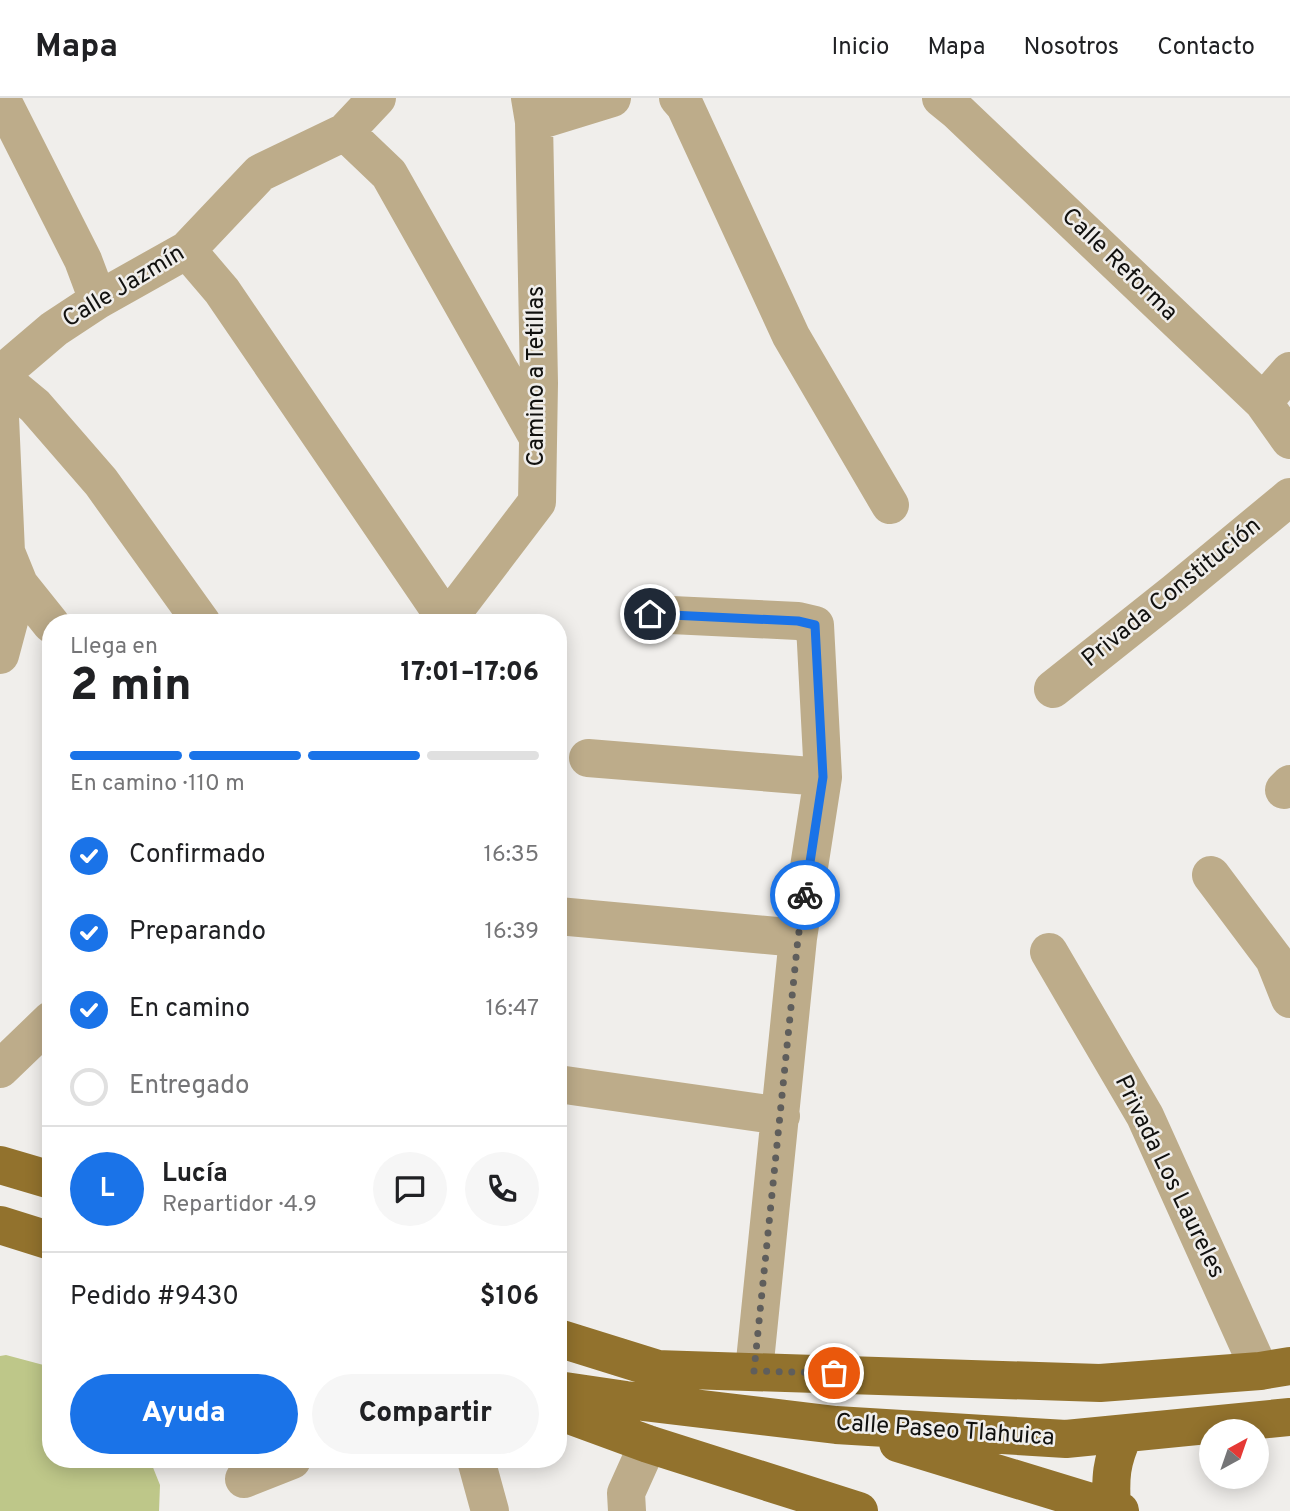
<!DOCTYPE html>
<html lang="es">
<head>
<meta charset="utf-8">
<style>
  :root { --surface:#fff; --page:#f6f6f6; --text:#202124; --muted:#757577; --line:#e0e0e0; --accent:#1a73e8 }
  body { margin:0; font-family:Overpass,sans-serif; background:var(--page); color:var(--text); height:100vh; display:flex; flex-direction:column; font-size:26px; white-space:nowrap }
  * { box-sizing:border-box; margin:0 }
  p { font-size:23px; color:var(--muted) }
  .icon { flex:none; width:38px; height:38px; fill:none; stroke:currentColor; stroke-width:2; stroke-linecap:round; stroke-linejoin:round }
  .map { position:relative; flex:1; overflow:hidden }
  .side { position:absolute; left:42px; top:516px; width:525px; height:854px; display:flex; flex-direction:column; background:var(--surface); border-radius:28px; box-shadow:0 4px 18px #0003 }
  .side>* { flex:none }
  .needle { width:46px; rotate:40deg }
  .tools { position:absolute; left:1199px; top:1321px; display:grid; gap:14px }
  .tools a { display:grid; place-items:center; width:70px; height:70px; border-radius:50%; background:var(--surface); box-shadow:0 4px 18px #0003; font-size:35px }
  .pin { position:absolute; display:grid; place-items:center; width:60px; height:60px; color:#fff; margin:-30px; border:4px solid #fff; border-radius:50%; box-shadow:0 2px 7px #0007 }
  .courier { position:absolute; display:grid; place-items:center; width:70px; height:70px; margin:-35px; border:5px solid #1a73e8; border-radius:50%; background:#fff; color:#222; box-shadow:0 2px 9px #0007 }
  .headline em { font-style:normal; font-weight:800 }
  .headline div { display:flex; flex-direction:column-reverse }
  .headline { display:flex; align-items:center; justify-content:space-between; height:119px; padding:0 28px }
  h1 { font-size:46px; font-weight:800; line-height:52px }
  .bar { display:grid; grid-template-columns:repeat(4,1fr); gap:10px 7px; align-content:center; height:84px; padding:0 28px }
  .bar i { height:9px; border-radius:5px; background:var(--line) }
  .bar .current { background:var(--accent) }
  .bar p { grid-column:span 4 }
  .line { display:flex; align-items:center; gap:18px; padding:0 28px; border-top:2px solid var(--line) }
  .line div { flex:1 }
  .round { display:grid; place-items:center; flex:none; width:74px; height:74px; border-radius:37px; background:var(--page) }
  ol { padding:0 28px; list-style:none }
  li { display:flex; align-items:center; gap:21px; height:77px }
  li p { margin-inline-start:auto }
  li .icon { padding:7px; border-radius:50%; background:var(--accent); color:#fff; stroke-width:4 }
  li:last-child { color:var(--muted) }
  li i { width:38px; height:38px; border:4px solid var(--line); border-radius:50% }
  .button { display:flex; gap:14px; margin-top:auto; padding:14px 28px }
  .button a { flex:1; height:80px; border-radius:42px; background:var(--accent); color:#fff; font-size:28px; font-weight:800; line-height:80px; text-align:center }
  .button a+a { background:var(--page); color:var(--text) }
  header { display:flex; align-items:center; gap:42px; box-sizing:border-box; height:98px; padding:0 35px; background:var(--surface); border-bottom:2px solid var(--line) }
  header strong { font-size:33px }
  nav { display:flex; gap:38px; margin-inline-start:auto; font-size:24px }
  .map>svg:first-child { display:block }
  .green { fill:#bec789 }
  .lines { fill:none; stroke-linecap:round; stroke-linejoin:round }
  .minor { stroke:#bdac8a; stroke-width:38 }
  .major { stroke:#92722d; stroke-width:38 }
  .done { stroke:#5f5e5c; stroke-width:7; stroke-dasharray:0 12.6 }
  .route { stroke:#1a73e8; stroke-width:9 }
  .labels { text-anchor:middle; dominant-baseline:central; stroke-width:5; stroke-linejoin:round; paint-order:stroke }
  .street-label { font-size:24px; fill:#11110f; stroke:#f0eeeb }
</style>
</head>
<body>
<header>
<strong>Mapa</strong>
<nav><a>Inicio</a><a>Mapa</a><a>Nosotros</a><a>Contacto</a></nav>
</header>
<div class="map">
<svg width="1290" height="1413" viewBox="0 0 1290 1413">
  <rect width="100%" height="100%" fill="#f0eeeb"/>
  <!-- green -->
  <path class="green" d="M6 1257 51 1269V1362H150L160 1387 159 1413H0V1258Z"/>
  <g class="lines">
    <!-- minor -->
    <path class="minor" d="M1 0 83 162 98 202
      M678 0 685 8 791 238 890 407
      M941 0 957 13 1263 304 1290 342
      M534 24 612 0
      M345 34 389 76 537 338
      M187 152 222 193 447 523
      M0 277 54 231 98 202 187 152 260 75 345 34 377 0
      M0 279 35 308 101 384 202 525
      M1263 304 1290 273
      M0 319 6 454 19 486 51 526
      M650 516 798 523 815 527 823 679 798 840 754 1273
      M445 525 537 404 539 285 534 24 530 0
      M0 557 19 486
      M1053 591 1175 494 1290 399
      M588 660 823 679
      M1284 692 1290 686
      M1211 777 1274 861 1290 901
      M558 818 798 840
      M1049 854 1145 1018 1260 1273
      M0 971 51 922
      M558 986 781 1018
      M476 1362 490 1413
      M244 1381 292 1362
      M627 1413 626 1395 648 1346"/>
    <!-- major -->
    <path class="major" d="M0 1067 51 1082
      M0 1127 51 1143
      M558 1240 680 1278
      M656 1271 1100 1285 1260 1273 1290 1268
      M558 1292 626 1302 836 1327 1066 1341 1290 1319
      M558 1313 648 1346 859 1413
      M898 1345 1120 1413
      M1112 1410C1110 1380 1111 1364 1124 1336"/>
  </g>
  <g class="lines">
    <!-- done -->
    <path class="done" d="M805 797 798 840 754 1273 834 1275"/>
    <!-- route -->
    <path class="route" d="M650 516 798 523 815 527 823 679 805 797"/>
  </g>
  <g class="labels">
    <!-- street labels -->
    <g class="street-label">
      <text transform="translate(1119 167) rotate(44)">Calle Reforma</text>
      <text transform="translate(124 189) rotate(-31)">Calle Jazmín</text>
      <text transform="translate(537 278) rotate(-90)">Camino a Tetillas</text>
      <text transform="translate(1172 495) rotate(-39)">Privada Constitución</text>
      <text transform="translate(1169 1079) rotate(64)">Privada Los Laureles</text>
      <text transform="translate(945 1333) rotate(4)">Calle Paseo Tlahuica</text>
    </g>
  </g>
</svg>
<div class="tools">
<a><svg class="needle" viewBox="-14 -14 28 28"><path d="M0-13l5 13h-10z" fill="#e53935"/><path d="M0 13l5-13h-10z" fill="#757577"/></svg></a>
</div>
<div class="pin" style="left:834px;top:1275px;background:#ea580c"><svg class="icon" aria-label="bag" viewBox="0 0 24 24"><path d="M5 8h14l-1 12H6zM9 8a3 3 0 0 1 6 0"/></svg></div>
<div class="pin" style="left:650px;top:516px;background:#1f2937"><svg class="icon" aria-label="home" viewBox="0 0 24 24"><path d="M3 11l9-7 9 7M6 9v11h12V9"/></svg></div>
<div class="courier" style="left:805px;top:797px"><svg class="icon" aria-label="bike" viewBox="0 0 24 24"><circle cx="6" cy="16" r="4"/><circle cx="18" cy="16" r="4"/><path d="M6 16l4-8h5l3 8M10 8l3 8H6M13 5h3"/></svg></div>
<section class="side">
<div class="headline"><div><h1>2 min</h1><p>Llega en</p></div><em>17:01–17:06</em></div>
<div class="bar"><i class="current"></i><i class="current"></i><i class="current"></i><i></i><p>En camino · 110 m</p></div>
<ol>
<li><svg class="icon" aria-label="check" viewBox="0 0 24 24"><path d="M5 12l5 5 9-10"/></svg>Confirmado<p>16:35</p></li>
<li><svg class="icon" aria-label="check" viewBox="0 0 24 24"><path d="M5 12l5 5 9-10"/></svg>Preparando<p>16:39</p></li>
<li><svg class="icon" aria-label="check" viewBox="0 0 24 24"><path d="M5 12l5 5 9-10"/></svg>En camino<p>16:47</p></li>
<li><i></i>Entregado</li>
</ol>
<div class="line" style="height:126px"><b class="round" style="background:var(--accent);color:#fff">L</b><div><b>Lucía</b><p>Repartidor · 4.9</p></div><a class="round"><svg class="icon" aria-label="chat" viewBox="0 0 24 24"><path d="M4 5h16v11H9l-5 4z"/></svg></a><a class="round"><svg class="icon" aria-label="phone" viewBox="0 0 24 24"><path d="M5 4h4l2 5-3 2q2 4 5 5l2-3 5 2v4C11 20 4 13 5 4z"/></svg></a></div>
<div class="line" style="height:91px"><div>Pedido #9430</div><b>$106</b></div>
<div class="button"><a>Ayuda</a><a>Compartir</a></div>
</section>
</div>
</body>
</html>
